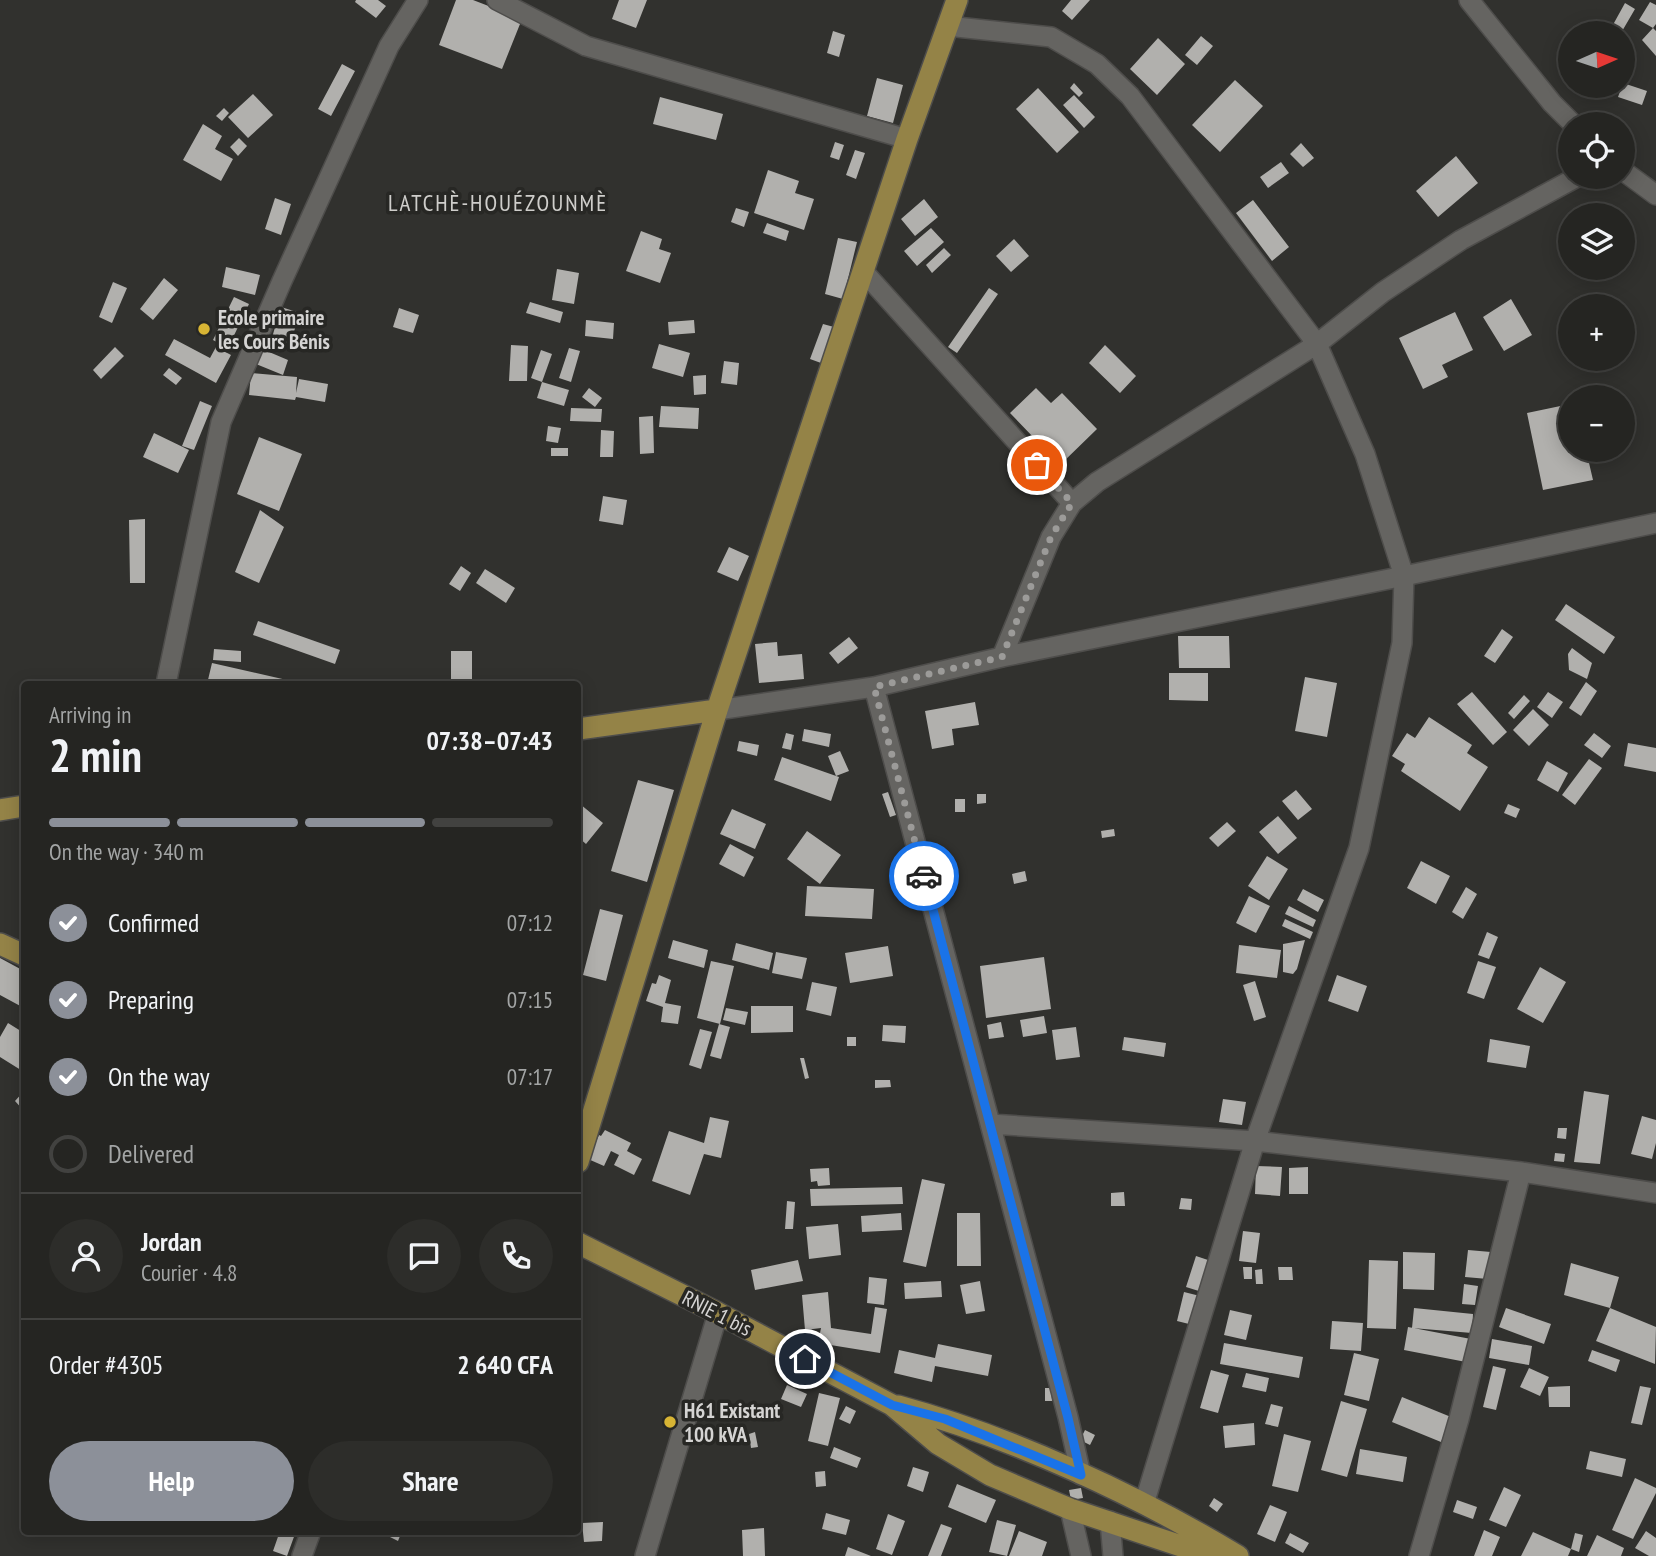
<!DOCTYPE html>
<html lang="en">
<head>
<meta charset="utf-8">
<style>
  :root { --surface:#252522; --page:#2d2d2a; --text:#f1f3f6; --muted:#a3a5a5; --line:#424240; --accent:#8c9099 }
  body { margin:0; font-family:"PT Sans Narrow",sans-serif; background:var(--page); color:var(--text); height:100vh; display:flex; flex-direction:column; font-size:26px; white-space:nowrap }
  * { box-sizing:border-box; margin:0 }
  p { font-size:23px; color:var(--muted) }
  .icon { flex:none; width:38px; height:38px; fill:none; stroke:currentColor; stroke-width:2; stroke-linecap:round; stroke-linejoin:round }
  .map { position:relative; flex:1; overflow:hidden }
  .panel { position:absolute; left:21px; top:681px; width:560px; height:854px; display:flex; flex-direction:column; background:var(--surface); border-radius:7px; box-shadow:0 4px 18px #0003,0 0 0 2px var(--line) }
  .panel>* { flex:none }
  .needle { width:46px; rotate:87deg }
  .tools { position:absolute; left:1558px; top:21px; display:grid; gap:14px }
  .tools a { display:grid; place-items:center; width:77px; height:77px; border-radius:50%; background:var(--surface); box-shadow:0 4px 18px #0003,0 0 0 2px var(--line); font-size:35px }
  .pin { position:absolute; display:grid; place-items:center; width:60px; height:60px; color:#fff; margin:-30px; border:4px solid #fff; border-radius:50%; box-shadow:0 2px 7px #0007 }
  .courier { position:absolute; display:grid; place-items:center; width:70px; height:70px; margin:-35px; border:5px solid #1a73e8; border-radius:50%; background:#fff; color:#222; box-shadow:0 2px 9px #0007 }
  .headline em { font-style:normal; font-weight:800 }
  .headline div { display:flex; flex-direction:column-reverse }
  .headline { display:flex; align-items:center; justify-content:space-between; height:119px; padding:0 28px }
  h1 { font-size:46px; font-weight:800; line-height:52px }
  .bar { display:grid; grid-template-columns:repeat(4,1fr); gap:10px 7px; align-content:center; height:84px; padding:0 28px }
  .bar i { height:9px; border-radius:5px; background:var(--line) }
  .bar .selected { background:var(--accent) }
  .bar p { grid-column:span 4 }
  .line { display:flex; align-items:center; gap:18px; padding:0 28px; border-top:2px solid var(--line) }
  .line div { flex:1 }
  .round { display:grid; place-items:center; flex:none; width:74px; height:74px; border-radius:37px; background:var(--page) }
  ol { padding:0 28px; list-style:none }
  li { display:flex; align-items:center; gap:21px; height:77px }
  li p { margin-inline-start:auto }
  li .icon { padding:7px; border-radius:50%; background:var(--accent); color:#fff; stroke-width:4 }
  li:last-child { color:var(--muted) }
  li i { width:38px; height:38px; border:4px solid var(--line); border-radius:50% }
  .action { display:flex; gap:14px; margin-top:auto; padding:14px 28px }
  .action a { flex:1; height:80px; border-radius:42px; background:var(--accent); color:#fff; font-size:28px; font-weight:800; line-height:80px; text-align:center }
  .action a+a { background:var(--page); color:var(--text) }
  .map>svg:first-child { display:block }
  .building { fill:#b1b0ad }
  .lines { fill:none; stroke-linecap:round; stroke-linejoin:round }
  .minor-casing { stroke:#4e4d4b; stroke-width:22 }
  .major-casing { stroke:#4e4d4b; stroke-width:24 }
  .minor { stroke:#656461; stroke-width:19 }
  .major { stroke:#948347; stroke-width:21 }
  .done { stroke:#9c9b99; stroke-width:7; stroke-dasharray:0 12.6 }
  .route { stroke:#1a73e8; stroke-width:9 }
  .poi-dot { fill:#d7b434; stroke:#272724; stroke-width:2.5 }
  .labels { text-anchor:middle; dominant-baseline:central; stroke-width:7; stroke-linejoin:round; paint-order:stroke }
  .poi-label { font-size:21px; font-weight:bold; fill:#d5d4d3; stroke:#272724; text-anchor:start }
  .street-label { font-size:21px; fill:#d5d4d3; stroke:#272724 }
  .neighbourhood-label { font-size:23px; letter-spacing:2px; fill:#cfcecb; stroke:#272724 }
</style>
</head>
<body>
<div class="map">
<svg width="1656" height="1556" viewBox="0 0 1656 1556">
  <rect width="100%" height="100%" fill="#31312e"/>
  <!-- building -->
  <path class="building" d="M356 0H378L386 6 376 18 355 2Z
    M456 0H473L522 19 502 69 439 45Z
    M619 0H647L636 28 612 19Z
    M1071 0H1090L1072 20 1062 11Z
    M1650 2 1656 5V24L1653 28 1639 20Z
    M1625 3 1635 9 1621 33H1611L1609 32Z
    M1653 28 1656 31V56L1642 40Z
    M833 31 845 35 839 57 827 53Z
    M1201 36 1213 46 1197 65 1185 55Z
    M1158 38 1185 64 1157 95 1130 69Z
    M342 64 355 71 331 116 318 109Z
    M877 78 903 85 893 123 867 116Z
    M1235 80 1263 106 1220 152 1192 125Z
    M1074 83 1083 93 1079 97 1070 88Z
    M1623 83 1647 91 1642 105 1618 97Z
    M1038 88 1079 132 1057 153 1016 109Z
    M253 94 273 115 248 138 228 117Z
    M1074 95 1095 117 1084 128 1063 105Z
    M660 97 723 114 716 140 653 124Z
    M224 108 229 113 222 121 216 116Z
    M203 124 222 136 215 149 233 159 221 181 183 160Z
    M239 138 247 146 238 156 230 147Z
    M835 142 844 145 839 160 830 157Z
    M1301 143 1314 158 1303 167 1290 154Z
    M855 150 865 153 856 179 846 175Z
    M1456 156 1478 183 1438 217 1416 191Z
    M1281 162 1289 173 1268 188 1260 177Z
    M768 170 799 181 795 193 814 199 804 230 754 213Z
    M275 198 291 204 281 235 265 229Z
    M924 199 938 217 915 236 901 219Z
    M1253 200 1289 247 1272 261 1236 213Z
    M736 208 749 212 744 227 731 222Z
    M767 223 789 231 786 241 763 233Z
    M931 228 944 242 917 266 904 251Z
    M641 231 662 239 659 249 671 253 660 283 626 271Z
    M838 238 857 242 843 299 825 294Z
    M1014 239 1029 256 1011 272 996 256Z
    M944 248 951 255 932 273 926 265Z
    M226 267 260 275 255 295 222 287Z
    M557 269 579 273 574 304 552 300Z
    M164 278 178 290 153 320 140 309Z
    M113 282 127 288 112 323 99 317Z
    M989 288 998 294 957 353 948 347Z
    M234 297 249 304 228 348 213 340Z
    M1511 299 1532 335 1504 351 1483 317Z
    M530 302 563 312 560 323 526 313Z
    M281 307 300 313 289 347 271 341Z
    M399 308 419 315 413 333 393 327Z
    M1455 312 1473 350 1442 365 1448 377 1423 389 1399 338Z
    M586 320 614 323 613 339 585 336Z
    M694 320 695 333 669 335 668 322Z
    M823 324 834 327 821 363 810 359Z
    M174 339 210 358 216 347 231 355 216 383 165 355Z
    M659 344 690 353 683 377 652 368Z
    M511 345 528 346 527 381H509Z
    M1105 345 1136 376 1120 393 1089 363Z
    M115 347 124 356 101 379 93 370Z
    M569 348 580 351 571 382 559 378Z
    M262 349 288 360 283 375 256 364Z
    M541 350 552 354 542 382 531 378Z
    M724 361 739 363 737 385 721 383Z
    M169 368 182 378 176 385 163 375Z
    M251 373 297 377 296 393 299 379 328 384 325 402 296 397 295 400 249 395Z
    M706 375V394L694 395 693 376Z
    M542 382 569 390 564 406 537 398Z
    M589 388 602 398 595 407 582 397Z
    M1036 388 1051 403 1062 393 1097 429 1060 465 1010 413Z
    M200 401 212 406 194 450 182 446Z
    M1570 404V450H1586L1593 480 1543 490 1527 413Z
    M661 406 699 408 698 429 659 427Z
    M571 408 602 409 601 422 570 421Z
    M653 416 654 453 640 454 639 417Z
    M548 426 561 428 558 443 546 441Z
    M601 430 614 431 613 457H600Z
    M154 433 189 450 178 473 143 457Z
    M259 437 302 454 279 511 237 494Z
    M551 448H568V456H551Z
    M603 496 627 500 623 525 599 521Z
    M260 510 284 527 259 583 235 572Z
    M145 519V583H130L129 520Z
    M729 547 749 556 738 581 717 572Z
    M461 566 471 573 460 591 449 584Z
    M485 569 515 588 506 603 476 583Z
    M1566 604 1615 637 1604 654 1555 620Z
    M258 621 340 650 335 664 253 635Z
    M1502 629 1513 637 1495 663 1484 656Z
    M1178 636H1229L1230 668H1179Z
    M849 637 858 648 838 664 829 653Z
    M777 642 778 656 802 654 804 679 759 683 755 644Z
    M1572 648 1592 663 1587 679 1569 670 1568 654Z
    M214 649 241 651V662L213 660Z
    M451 651H472V684H451Z
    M212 663 300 683V684H207Z
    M1169 673H1208V701L1169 700Z
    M1305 677 1337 683 1327 737 1295 731Z
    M1586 682 1597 691 1581 716 1569 708Z
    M1472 692 1507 732 1493 745 1457 704Z
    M1548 692 1563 702 1552 718 1537 707Z
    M1524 695 1530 701 1514 719 1508 713Z
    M975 702 979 725 952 729 954 745 932 749 925 711Z
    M1533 709 1549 725 1529 746 1513 730Z
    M1429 717 1472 745 1467 753 1488 767 1460 811 1401 771 1405 764 1392 756 1407 733 1415 738Z
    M804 729 831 734 829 747 802 741Z
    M786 733 794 735 791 750 782 748Z
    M1594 733 1611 746 1602 758 1584 745Z
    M739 741 759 745 757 756 737 751Z
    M1628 743 1656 748V772L1624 766Z
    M840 751 849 771 836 776 828 756Z
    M782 757 839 777 831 801 774 780Z
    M1589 759 1602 768 1575 805 1562 795Z
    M1547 761 1568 773 1558 792 1537 780Z
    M638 780 674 790 647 882 611 871Z
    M1296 790 1312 809 1298 820 1282 801Z
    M888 792 896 815 890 817 882 794Z
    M977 794H986V803L977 804Z
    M955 799H965V812H955Z
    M580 804 603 823 586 844 578 837V807Z
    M1508 804 1520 809 1516 818 1504 813Z
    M732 809 766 824 755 849 720 834Z
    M1278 816 1297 838 1278 854 1259 832Z
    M1227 822 1236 831 1218 847 1209 838Z
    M1114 829 1115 836 1102 838 1101 831Z
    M807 831 841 855 820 884 787 859Z
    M730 844 754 857 744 877 719 864Z
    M1267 856 1288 869 1269 900 1248 886Z
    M1421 861 1450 876 1436 904 1407 888Z
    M1025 871 1027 881 1014 884 1012 874Z
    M807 886 874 889 872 919 805 916Z
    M1466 887 1477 894 1463 919 1452 912Z
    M1303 889 1324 900 1318 912 1297 900Z
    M1249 896 1270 906 1256 933 1236 923Z
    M1289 906 1316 920 1313 927 1285 914Z
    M600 909 623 915 606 981 583 975Z
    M1285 919 1313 932 1310 939 1282 926Z
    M1487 932 1498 937 1489 959 1478 955Z
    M673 940 708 950 704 968 668 958Z
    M1305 940 1297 969 1293 974 1283 972V944Z
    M736 943 773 953 769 970 732 960Z
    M1239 945 1281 950 1277 978 1236 973Z
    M888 946 893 976 850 983 845 953Z
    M776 952 807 958 802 979 772 973Z
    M1044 957 1051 1009 986 1018 980 966Z
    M0 958 24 971V1008L0 995Z
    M711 961 734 966 720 1024 697 1018Z
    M1478 961 1496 967 1484 999 1467 993Z
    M1540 967 1566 982 1543 1023 1517 1009Z
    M659 975 671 980 665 1003 681 1006 678 1024 661 1022 663 1007 646 1001 652 983 656 984Z
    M1337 975 1367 986 1358 1012 1328 1001Z
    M1255 981 1266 1017 1254 1021 1243 985Z
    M812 982 837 987 831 1016 806 1010Z
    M751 1006H793V1032L751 1033Z
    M726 1008 748 1012 745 1025 723 1020Z
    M1044 1016 1047 1033 1023 1037 1020 1020Z
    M1001 1022 1004 1037 989 1039 987 1025Z
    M8 1023 24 1033V1072L0 1057V1037Z
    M719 1024 730 1027 721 1059 710 1056Z
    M883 1025 906 1026 905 1043 882 1041Z
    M1076 1027 1080 1057 1056 1060 1052 1030Z
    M700 1029 712 1032 701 1069 689 1065Z
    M847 1037H856V1046H847Z
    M1124 1037 1166 1043 1164 1057 1122 1050Z
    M1490 1039 1530 1046 1526 1068 1487 1062Z
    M800 1058H804L809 1078 805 1079Z
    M875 1080H890L891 1087 875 1088Z
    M24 1091V1111L15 1101Z
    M1584 1091 1609 1095 1600 1164 1574 1162Z
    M1223 1099 1246 1102 1242 1125 1219 1122Z
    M1642 1116 1656 1120V1143L1652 1159 1631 1154Z
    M710 1117 729 1121 721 1158 704 1154 690 1195 652 1181 669 1131 704 1143Z
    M1558 1128H1567L1566 1139 1557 1138Z
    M605 1130 631 1143 627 1151 642 1159 634 1175 614 1165 619 1155 611 1151 604 1166 588 1159 599 1135 601 1136Z
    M1555 1153 1565 1154 1564 1162 1554 1161Z
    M1256 1166 1282 1167 1280 1196 1255 1194Z
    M1308 1167V1194H1289V1168Z
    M829 1168 830 1185 818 1186 817 1181 811 1182 810 1169Z
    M922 1179 945 1184 926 1267 903 1262Z
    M902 1187 903 1204 811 1206 810 1189Z
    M1124 1192 1125 1206H1111V1193Z
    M1181 1198 1192 1199 1191 1210 1179 1209Z
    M787 1201 795 1202 793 1229H785Z
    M901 1213 902 1230 862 1232 861 1216Z
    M957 1213H980L981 1266H957Z
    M838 1224 841 1255 809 1259 806 1227Z
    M1243 1231 1260 1233 1256 1263 1239 1261Z
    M1468 1250 1491 1252 1488 1279 1465 1277Z
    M1403 1252 1435 1253 1434 1290 1403 1289Z
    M1196 1256 1211 1261 1202 1292 1186 1287Z
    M798 1260 803 1281 755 1290 751 1270Z
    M1369 1260 1398 1261 1396 1329 1367 1328Z
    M1571 1263 1619 1277 1610 1308 1564 1295Z
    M1243 1267H1252V1279H1244Z
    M1278 1267H1292L1293 1280H1279Z
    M1262 1269 1263 1284H1256L1255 1270Z
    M869 1277 887 1279 884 1305 867 1303Z
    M941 1281 942 1297 905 1299 904 1283Z
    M980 1281 985 1311 966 1314 960 1285Z
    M1464 1284 1478 1286 1475 1305 1462 1304Z
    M828 1292 831 1328 871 1334 875 1307 887 1309 880 1353 818 1343 821 1328 805 1330 802 1295Z
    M1184 1292 1200 1296 1193 1325 1177 1321Z
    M1414 1308 1473 1314 1472 1333 1412 1328Z
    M1506 1308 1551 1324 1544 1344 1499 1327Z
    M1610 1308 1656 1327 1655 1364 1596 1341Z
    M1230 1310 1252 1315 1246 1340 1224 1335Z
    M1332 1321 1363 1323 1361 1351 1330 1349Z
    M1408 1327 1471 1339 1466 1362 1404 1350Z
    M1492 1339 1532 1346 1529 1365 1489 1358Z
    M1224 1343 1303 1357 1299 1378 1220 1364Z
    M938 1344 992 1355 988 1376 935 1366 932 1382 894 1373 899 1350 935 1358Z
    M1592 1350 1620 1360 1616 1372 1588 1361Z
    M1354 1353 1379 1359 1369 1401 1344 1395Z
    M1493 1366 1506 1369 1496 1410 1483 1407Z
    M1529 1368 1549 1377 1540 1396 1520 1387Z
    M1211 1370 1229 1375 1218 1413 1200 1408Z
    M1246 1373 1269 1378 1266 1392 1242 1387Z
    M787 1385 807 1394 801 1407 781 1399Z
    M1570 1386V1407H1549L1548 1387Z
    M1640 1386 1651 1388 1642 1425 1631 1423Z
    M1045 1388H1051L1052 1401H1045Z
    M819 1393 840 1398 828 1446 808 1441Z
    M1402 1397 1451 1417 1441 1442 1392 1422Z
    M1341 1401 1367 1409 1347 1477 1321 1470Z
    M1271 1404 1283 1407 1278 1427 1265 1424Z
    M846 1406 856 1411 850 1424 839 1419Z
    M1254 1423 1255 1445 1225 1448 1223 1426Z
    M1085 1430 1095 1435 1090 1445 1080 1440Z
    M755 1432 758 1447 751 1448 749 1434Z
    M1284 1434 1311 1441 1298 1492 1272 1486Z
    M834 1447 861 1458 857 1468 830 1458Z
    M1360 1449 1407 1457 1403 1482 1356 1474Z
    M1590 1451 1626 1459 1622 1477 1586 1469Z
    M913 1467 929 1472 923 1492 907 1486Z
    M825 1471 826 1486 816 1487 815 1472Z
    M1635 1478 1656 1488V1493L1633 1539 1612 1530Z
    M957 1484 996 1500 986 1523 948 1507Z
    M1504 1487 1521 1495 1506 1527 1489 1520Z
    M1081 1488 1083 1498 1071 1500 1069 1490Z
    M1214 1498 1223 1504 1217 1512 1209 1506Z
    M1457 1500 1477 1507 1473 1519 1453 1512Z
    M1270 1505 1287 1512 1275 1542 1257 1534Z
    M826 1513 850 1520 846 1535 822 1529Z
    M888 1514 905 1521 892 1555 876 1549Z
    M997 1520 1016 1525 1007 1556 989 1552Z
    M603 1522 602 1541 584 1542 582 1523Z
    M941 1524 952 1528 941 1556H928Z
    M764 1528 765 1556H743L742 1530Z
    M1484 1530 1500 1537 1492 1556H1474Z
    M280 1531 295 1534 287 1556 273 1551Z
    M378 1531H402L398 1541Z
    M1019 1531 1047 1542 1042 1556H1009Z
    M1646 1531 1656 1538V1556H1649L1635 1548Z
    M1533 1532 1571 1549 1568 1556H1521Z
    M1290 1533 1309 1543 1303 1553 1285 1543Z
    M1575 1533 1583 1535 1579 1552 1571 1549Z
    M1597 1535 1624 1548 1621 1556H1587Z
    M848 1547 871 1556H845Z"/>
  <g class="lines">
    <defs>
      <path id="minor" d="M497 0 586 46 907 139
        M1469 0 1552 103 1573 124
        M947 26 1051 37 1097 64 1130 96 1317 344 1365 454 1404 576 1402 643 1359 848 1255 1141 1144 1504
        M1622 170 1656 195
        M863 271 1072 503
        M1002 657 1051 537 1072 503 1097 482 1317 344 1383 292 1461 240 1577 177
        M166 684 221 422 282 281 389 46 418 0
        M874 687 1068 1417 1081 1475
        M717 710 874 687 1002 657 1404 576 1656 523
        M990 1124 1255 1141 1521 1172 1656 1193
        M1070 1509 1081 1556
        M1110 1521 1113 1556
        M302 1556 311 1531
        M645 1556 718 1313
        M1419 1556 1459 1419 1521 1172"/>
      <path id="major" d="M578 729 717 710
        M0 810 24 806
        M0 944 24 955
        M578 1162 717 710 907 139 957 0
        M578 1243 718 1313 892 1405 938 1444 990 1475 1070 1509 1211 1556
        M898 1406C1012 1437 1137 1495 1238 1556"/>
    </defs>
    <!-- minor casing -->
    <use href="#minor" class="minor-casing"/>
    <!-- major casing -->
    <use href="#major" class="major-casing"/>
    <!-- minor -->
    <use href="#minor" class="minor"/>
    <!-- major -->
    <use href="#major" class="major"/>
  </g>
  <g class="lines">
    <!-- done -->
    <path class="done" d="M924 876 874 687 1002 657 1051 537 1072 503 1037 465"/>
    <!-- route -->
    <path class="route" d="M805 1359 892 1405 945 1419 1081 1475 1068 1418 924 876"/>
  </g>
  <!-- markers -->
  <g class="poi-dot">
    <circle cx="204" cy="329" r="7"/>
    <circle cx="670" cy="1422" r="7"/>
  </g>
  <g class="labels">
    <!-- poi labels -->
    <g class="poi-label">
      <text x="218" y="317">Ecole primaire<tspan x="218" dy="24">les Cours Bénis</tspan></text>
      <text x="684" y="1410">H61 Existant<tspan x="684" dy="24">100 kVA</tspan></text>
    </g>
    <!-- street labels -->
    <g class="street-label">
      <text transform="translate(717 1313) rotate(27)">RNIE 1 bis</text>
    </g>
    <!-- neighbourhood labels -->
    <g class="neighbourhood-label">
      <text x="498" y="202">LATCHÈ-HOUÉZOUNMÈ</text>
    </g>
  </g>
</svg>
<div class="tools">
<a><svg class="needle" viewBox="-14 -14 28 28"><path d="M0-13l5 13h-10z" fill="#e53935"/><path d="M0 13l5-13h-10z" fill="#a3a5a5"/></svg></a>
<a><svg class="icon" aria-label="locate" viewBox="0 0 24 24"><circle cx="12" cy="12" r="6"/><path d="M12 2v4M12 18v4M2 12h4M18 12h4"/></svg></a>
<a><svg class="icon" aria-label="layers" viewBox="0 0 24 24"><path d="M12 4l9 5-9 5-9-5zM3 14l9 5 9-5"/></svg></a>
<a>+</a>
<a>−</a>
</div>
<div class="pin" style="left:1037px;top:465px;background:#ea580c"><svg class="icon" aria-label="bag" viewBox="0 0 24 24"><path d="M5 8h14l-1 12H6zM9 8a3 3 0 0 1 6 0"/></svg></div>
<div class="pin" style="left:805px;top:1359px;background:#1f2937"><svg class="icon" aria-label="home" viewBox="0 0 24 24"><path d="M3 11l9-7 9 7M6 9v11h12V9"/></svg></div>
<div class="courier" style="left:924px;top:876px"><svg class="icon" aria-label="car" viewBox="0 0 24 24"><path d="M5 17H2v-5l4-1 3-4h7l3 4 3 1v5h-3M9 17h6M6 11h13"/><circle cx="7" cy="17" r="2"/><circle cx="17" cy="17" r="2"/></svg></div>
<section class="panel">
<div class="headline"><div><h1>2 min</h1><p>Arriving in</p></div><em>07:38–07:43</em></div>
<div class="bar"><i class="selected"></i><i class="selected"></i><i class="selected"></i><i></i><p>On the way · 340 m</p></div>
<ol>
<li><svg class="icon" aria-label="check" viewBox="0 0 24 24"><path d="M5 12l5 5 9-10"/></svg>Confirmed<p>07:12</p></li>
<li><svg class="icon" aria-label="check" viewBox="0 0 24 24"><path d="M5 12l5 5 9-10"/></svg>Preparing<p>07:15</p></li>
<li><svg class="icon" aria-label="check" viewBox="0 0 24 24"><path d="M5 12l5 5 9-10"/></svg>On the way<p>07:17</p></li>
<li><i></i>Delivered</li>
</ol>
<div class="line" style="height:126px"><a class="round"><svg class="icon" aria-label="person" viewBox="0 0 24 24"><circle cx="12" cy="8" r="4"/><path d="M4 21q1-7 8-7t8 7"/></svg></a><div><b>Jordan</b><p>Courier · 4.8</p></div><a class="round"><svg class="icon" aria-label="chat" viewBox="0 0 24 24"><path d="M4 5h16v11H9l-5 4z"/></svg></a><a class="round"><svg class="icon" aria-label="phone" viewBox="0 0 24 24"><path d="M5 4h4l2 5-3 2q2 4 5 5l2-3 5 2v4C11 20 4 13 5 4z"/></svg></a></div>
<div class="line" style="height:91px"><div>Order #4305</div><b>2 640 CFA</b></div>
<div class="action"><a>Help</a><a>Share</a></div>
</section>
</div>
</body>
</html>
